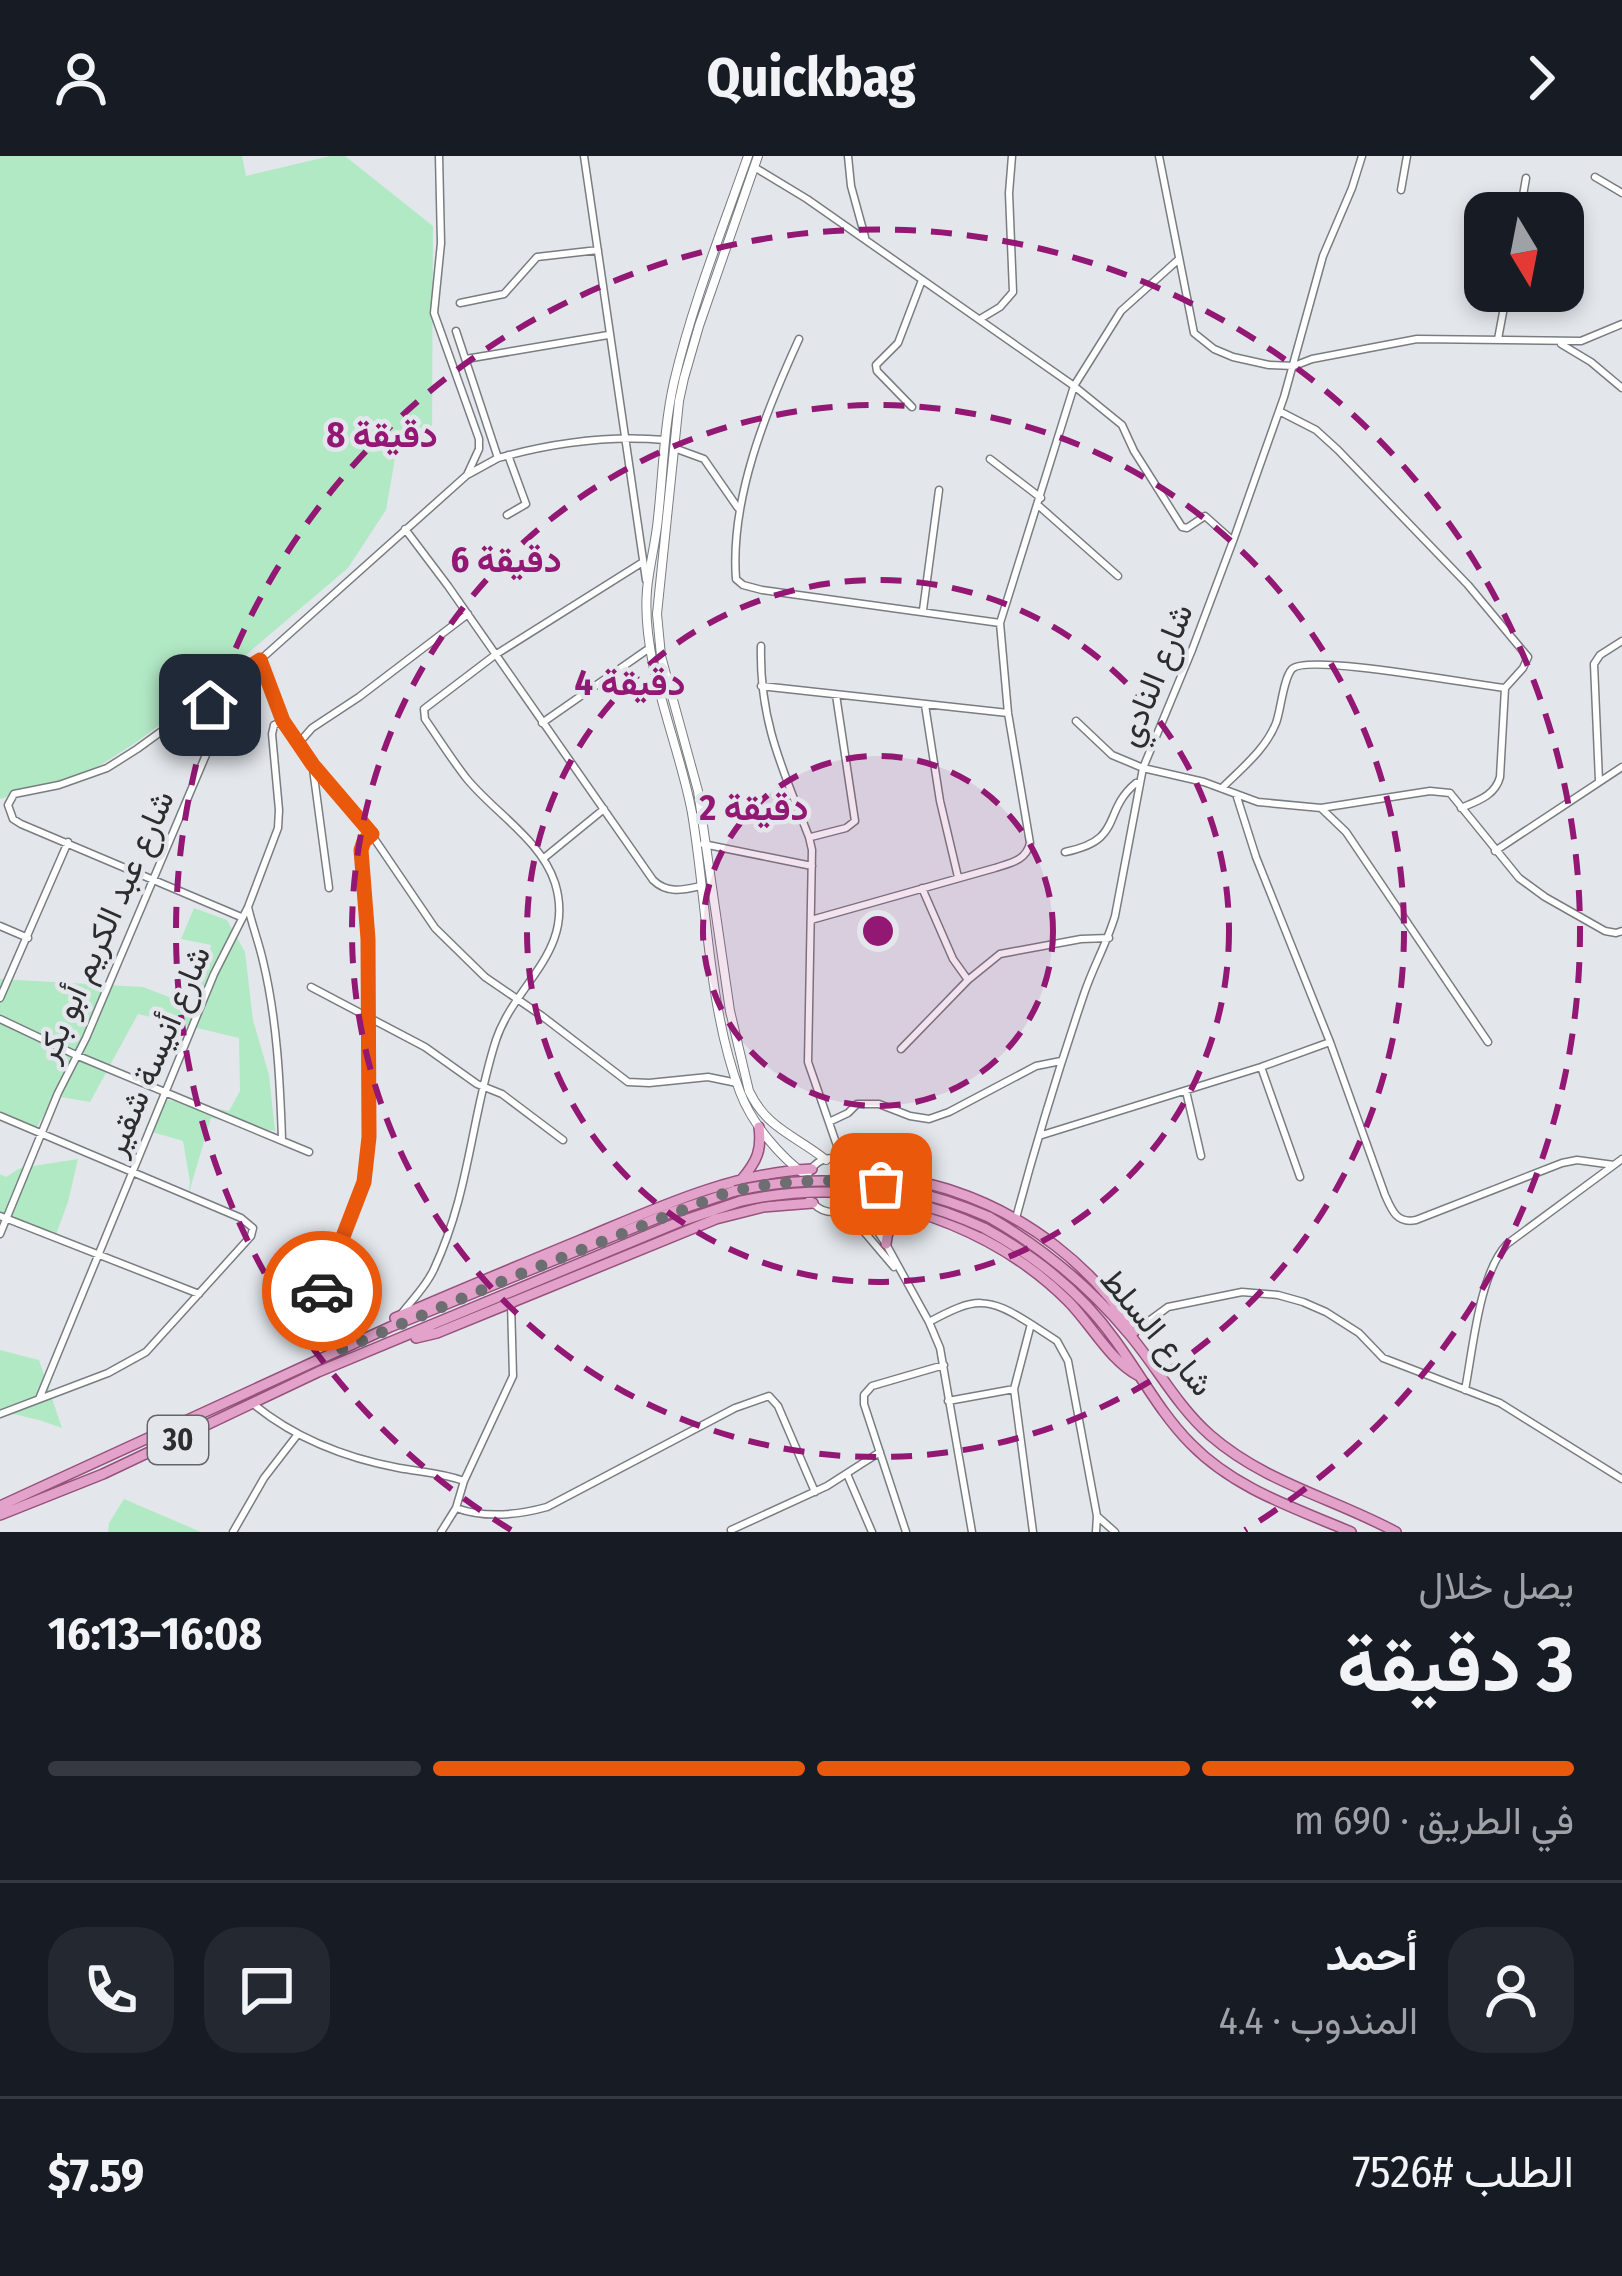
<!DOCTYPE html>
<html lang="ar">
<head>
<meta charset="utf-8">
<style>
  :root { --surface:#171b24; --page:#242831; --text:#f1f3f6; --muted:#9ea1a6; --line:#363941; --accent:#ea580c }
  body { margin:0; font-family:"Fira Sans Condensed",Vazirmatn,sans-serif; background:var(--page); color:var(--text); direction:rtl; height:100vh; display:flex; flex-direction:column; font-size:45px; white-space:nowrap }
  * { box-sizing:border-box; margin:0 }
  p { font-size:39px; color:var(--muted) }
  .icon { flex:none; width:66px; height:66px; fill:none; stroke:currentColor; stroke-width:2; stroke-linecap:round; stroke-linejoin:round }
  .map { position:relative; height:1376px; overflow:hidden; direction:ltr }
  .side { display:flex; flex-direction:column; background:var(--surface); flex:1 }
  .side>* { flex:none }
  .needle { width:78px; rotate:170deg }
  .tools { position:absolute; left:1464px; top:36px; display:grid; gap:24px }
  .tools a { display:grid; place-items:center; width:120px; height:120px; border-radius:24px; background:var(--surface); box-shadow:0 6px 18px #0003; font-size:60px }
  .pin { position:absolute; display:grid; place-items:center; width:102px; height:102px; color:#fff; margin:-51px; border-radius:24px; box-shadow:0 6px 18px #0006 }
  .courier { position:absolute; display:grid; place-items:center; width:120px; height:120px; margin:-60px; border:9px solid #ea580c; border-radius:50%; background:#fff; color:#222; box-shadow:0 3px 15px #0007 }
  .head em { font-style:normal; font-weight:700 }
  .head div { display:flex; flex-direction:column-reverse }
  .head { display:flex; align-items:center; justify-content:space-between; height:204px; padding:0 48px }
  h1 { font-size:78px; font-weight:700; line-height:90px }
  .bar { display:grid; grid-template-columns:repeat(4,1fr); gap:18px 12px; align-content:center; height:144px; padding:0 48px }
  .bar i { height:15px; border-radius:9px; background:var(--line) }
  .bar .active { background:var(--accent) }
  .bar p { grid-column:span 4 }
  .line { display:flex; align-items:center; gap:30px; padding:0 48px; border-top:3px solid var(--line) }
  .line div { flex:1 }
  .round { display:grid; place-items:center; flex:none; width:126px; height:126px; border-radius:36px; background:var(--page) }
  header { display:flex; justify-content:space-between; align-items:center; height:156px; padding:0 48px; background:var(--surface); font-size:54px; font-weight:700 }
  .map>svg:first-child { display:block }
  .green { fill:#b2e9c5 }
  .lines { fill:none; stroke-linecap:round; stroke-linejoin:round }
  .minor-casing { stroke:#797d81; stroke-width:9 }
  .tertiary-casing { stroke:#797d81; stroke-width:10 }
  .primary-casing { stroke:#96517c; stroke-width:12 }
  .minor { stroke:#fff; stroke-width:6 }
  .tertiary { stroke:#fff; stroke-width:8 }
  .primary { stroke:#e2a2c9; stroke-width:9 }
  .primary-bridge-casing { stroke:#96517c; stroke-width:12; stroke-linecap:butt }
  .primary-bridge { stroke:#e2a2c9; stroke-width:9 }
  .done { stroke:#6c6e71; stroke-width:12; stroke-dasharray:0 21.6 }
  .route { stroke:#ea580c; stroke-width:15 }
  .ring { fill:none; stroke:#931874; stroke-width:6; stroke-dasharray:21 15 }
  .labels { text-anchor:middle; dominant-baseline:central; stroke-width:9; stroke-linejoin:round; paint-order:stroke }
  .shield { fill:#e3e7ec; stroke:#636568; stroke-width:3 }
  .shield-label { font-size:30px; font-weight:bold; fill:#2c2d2f }
  .street-label { font-size:33px; fill:#2c2d2f; stroke:#e3e7ec }
  .centre { fill:#931874; stroke:#e3e7ec; stroke-width:6 }
  .ring-label { font-size:36px; text-anchor:middle; font-weight:bold; fill:#931874; stroke:#e3e7ec; stroke-width:9; stroke-linejoin:round; paint-order:stroke }
</style>
</head>
<body>
<header><svg class="icon" aria-label="forward" viewBox="0 0 24 24"><path d="M9 5l7 7-7 7"/></svg>Quickbag<svg class="icon" aria-label="person" viewBox="0 0 24 24"><circle cx="12" cy="8" r="4"/><path d="M4 21q1-7 8-7t8 7"/></svg></header>
<div class="map">
<svg width="1622" height="1376" viewBox="0 0 1622 1376">
  <rect width="100%" height="100%" fill="#e3e7ec"/>
  <!-- green -->
  <path class="green" d="M0 0H242L246 20 330 0H345L433 70 432 294 397 291 386 354 348 412 194 543 135 587 91 615 0 643Z
    M194 752 227 764 245 796 253 864 269 919 275 975 211 962 188 1040 190 1026 183 985 145 974 158 942 229 955 240 935 239 882 138 858 90 946 55 940 34 976 0 962V823L143 831 195 851 211 789 181 783Z
    M78 1003 68 1046 54 1084 0 1062V1018L6 1021 20 1012Z
    M0 1194 39 1204 62 1272 39 1264 0 1255Z
    M124 1343 201 1376H108L109 1367Z"/>
  <g class="lines">
    <defs>
      <path id="minor" d="M439 0 441 87 434 157 479 283V293L467 319
        M584 0 646 424
        M848 0 851 30 865 81
        M1159 0 1194 177 1214 193 1233 201 1269 209 1294 210 1312 203 1417 183 1581 185 1622 168
        M754 11 807 43 1074 230 1000 467 1008 557 1030 687C1026 705 1010 707 995 712L811 764
        M1595 21 1622 37
        M1401 34 1407 0
        M1520 57 1526 22
        M1179 103 1121 155 1074 230 1122 269 1134 295 1182 371 1187 372 1205 360 1233 385
        M460 147 504 138 537 101 598 94
        M980 163 1000 151 1013 136 1009 37 1012 0
        M456 175 498 302C552 287 609 279 665 284
        M799 183C766 255 730 343 736 423L743 429 762 434 1000 467
        M1498 183 1507 135
        M1561 188 1591 206 1622 232
        M466 203 608 179
        M912 251 877 215 876 209 898 187 922 124
        M674 292 704 303 738 352
        M990 303 1041 342
        M1039 350 1118 420
        M507 359 526 348 508 299
        M405 373 448 430 653 724C667 738 683 734 701 730
        M923 454 939 334
        M761 490C759 565 783 614 809 681L812 694 808 906 842 1004
        M260 504 467 319 498 302
        M761 530 1008 557
        M206 543 137 593 107 612 59 629 14 638 8 649 13 663 21 668 241 761
        M925 549 940 645 958 721
        M1076 565 1112 599 1143 612 1204 626 1258 646 1321 652 1346 676 1488 886
        M542 567 651 491
        M298 588 312 572 359 541 468 458
        M313 613 329 732
        M1599 625 1594 508 1600 499 1622 485
        M1222 632C1241 613 1266 593 1276 567 1281 554 1283 523 1292 513 1307 497 1475 529 1505 532L1523 512 1528 501 1468 429 1338 294 1316 274 1279 255
        M1236 638 1256 701 1330 886 1385 1039C1392 1055 1397 1068 1416 1064L1562 1007 1577 1004 1614 1009 1622 1003
        M1321 652 1430 635 1450 637 1519 722 1545 741 1605 775 1616 777 1622 775
        M1461 652C1477 645 1495 640 1500 621L1505 532
        M811 681 846 672 855 665 836 539
        M703 688 812 710
        M1495 695 1622 611
        M1065 696C1125 684 1101 656 1136 627
        M544 702 604 653
        M922 732 953 803 968 824 1000 798 1081 783 1109 782
        M248 751C252 769 259 787 263 805 277 863 280 925 282 983
        M0 770 28 782
        M311 831 425 891 477 928 502 938 563 984
        M0 842 68 686
        M0 863 78 900 309 996
        M901 893 968 824
        M1261 911 1300 1021
        M1186 935 1201 1000
        M0 960 241 1062 253 1072 251 1080 146 1196 108 1217 0 1258
        M829 966 848 957 857 948H879L910 960 929 963 949 956 1036 910 1061 905
        M1042 979 1261 911 1330 886
        M806 1029a27 27 0 1 1 54 0a27 27 0 1 1-54 0Z
        M856 1043 886 1088 929 1166 940 1192 972 1376
        M834 1056 860 1071 894 1111
        M0 1060 199 1138
        M1016 1062C1036 987 1059 912 1084 838 1093 811 1107 787 1115 760L1143 612 1192 494 1233 385 1284 241 1323 100 1352 32 1362 0
        M0 1078 58 937 86 882 211 587 215 568 207 543 230 523 260 504 280 560 313 609 365 669 435 772 485 821 542 860 628 926 649 927 708 921 737 927
        M402 1157C413 1143 427 1129 434 1113 470 1036 471 961 496 884 515 827 576 795 555 727 541 684 495 657 467 623 452 604 439 583 425 563L424 553 495 499 643 406
        M929 1166C975 1141 987 1140 1031 1168
        M1134 1176 1168 1151 1242 1136 1278 1139 1303 1146 1326 1156 1359 1177 1383 1202 1500 1247 1622 1323
        M340 1192 325 1161 322 1135 364 1026 370 962 368 783 361 694 372 678
        M1014 1233 1033 1376
        M1465 1234C1473 1193 1479 1118 1507 1088L1614 1009
        M39 1243 214 818 248 751 278 672 279 654 272 578 274 569 283 565
        M948 1245 1014 1233 1031 1168 1057 1185 1068 1205 1097 1360 1096 1376
        M252 1247C293 1281 346 1302 399 1312 421 1316 442 1317 464 1325L456 1352C484 1362 518 1359 547 1351L735 1252 769 1240 778 1250 815 1336
        M847 1318 872 1376
        M464 1325 513 1220 511 1146
        M1097 1360 1115 1376
        M731 1374 827 1330 880 1296
        M233 1376 264 1322 298 1278
        M441 1376 456 1352
        M906 1376 864 1248V1239L872 1230 944 1209"/>
      <path id="tertiary" d="M748 0C722 74 692 149 674 226 664 270 663 317 658 362 656 386 649 410 647 434 641 507 679 586 692 657 707 746 708 852 740 936 752 968 780 1001 808 1021
        M758 0 699 170 684 222 679 245 657 458 661 500 698 635 730 855 749 935C767 973 795 979 826 1004"/>
      <path id="primary" d="M852 1011C886 1019 920 1024 953 1035 1026 1059 1094 1111 1134 1176
        M742 1023C757 1005 762 994 759 971
        M868 1043C943 1059 1013 1090 1068 1145 1091 1168 1109 1204 1139 1220
        M989 1061C1043 1092 1089 1130 1129 1178 1157 1211 1177 1250 1210 1279 1265 1327 1333 1342 1396 1376
        M984 1072C1035 1100 1081 1136 1115 1184 1140 1218 1161 1258 1191 1288 1235 1333 1295 1352 1351 1376
        M886 1088C888 1068 895 1060 914 1055
        M395 1162C457 1135 520 1109 583 1083 657 1052 731 1017 812 1013
        M416 1182 437 1177 716 1063 763 1051 813 1047
        M0 1350 390 1171 672 1056 735 1035
        M0 1359 103 1318 318 1216 679 1066 741 1045"/>
    </defs>
    <!-- minor casing -->
    <use href="#minor" class="minor-casing"/>
    <!-- tertiary casing -->
    <use href="#tertiary" class="tertiary-casing"/>
    <!-- primary casing -->
    <use href="#primary" class="primary-casing"/>
    <!-- minor -->
    <use href="#minor" class="minor"/>
    <!-- tertiary -->
    <use href="#tertiary" class="tertiary"/>
    <!-- primary -->
    <use href="#primary" class="primary"/>
    <defs>
      <path id="primary-bridge" d="M735 1035C822 1015 908 1026 989 1061
        M741 1045C825 1027 907 1036 984 1072"/>
    </defs>
    <!-- primary-bridge casing -->
    <use href="#primary-bridge" class="primary-bridge-casing"/>
    <!-- primary-bridge -->
    <use href="#primary-bridge" class="primary-bridge"/>
  </g>
  <g class="lines">
    <!-- done -->
    <path class="done" d="M322 1135 325 1161 340 1194 515 1120 723 1038C774 1024 828 1022 881 1028"/>
    <!-- route -->
    <path class="route" d="M210 549 207 543 230 523 260 504 283 565 313 609 372 678 364 685 361 694 368 783 369 981 364 1026 322 1135"/>
  </g>
  <!-- distance rings -->
  <circle cx="878" cy="775" r="175" fill="#931874" fill-opacity=".12"/>
  <g class="ring">
    <circle cx="878" cy="775" r="175"/>
    <circle cx="878" cy="775" r="351"/>
    <circle cx="878" cy="775" r="526"/>
    <path d="M511 1374A702 702 0 1 1 1245 1374"/>
  </g>
  <g class="labels">
    <!-- shield labels -->
    <rect class="shield" x="148" y="1260" width="60" height="48" rx="9"/>
    <g class="shield-label">
      <text x="178" y="1284">30</text>
    </g>
    <!-- street labels -->
    <g class="street-label">
      <text transform="translate(1155 519) rotate(-68)">شارع النادي</text>
      <text transform="translate(105 770) rotate(-66)">شارع عبد الكريم أبو بكر</text>
      <text transform="translate(157 895) rotate(-67)">شارع أنيسة شقير</text>
      <text transform="translate(1157 1176) rotate(50)">شارع السلط</text>
    </g>
  </g>
  <circle cx="878" cy="775" r="18" class="centre"/>
  <g class="ring-label">
    <text x="382" y="291">8 دقيقة</text>
    <text x="506" y="416">6 دقيقة</text>
    <text x="630" y="539">4 دقيقة</text>
    <text x="754" y="664">2 دقيقة</text>
  </g>
</svg>
<div class="tools">
<a><svg class="needle" viewBox="-14 -14 28 28"><path d="M0-13l5 13h-10z" fill="#e53935"/><path d="M0 13l5-13h-10z" fill="#9ea1a6"/></svg></a>
</div>
<div class="pin" style="left:881px;top:1028px;background:#ea580c"><svg class="icon" aria-label="bag" viewBox="0 0 24 24"><path d="M5 8h14l-1 12H6zM9 8a3 3 0 0 1 6 0"/></svg></div>
<div class="pin" style="left:210px;top:549px;background:#1f2937"><svg class="icon" aria-label="home" viewBox="0 0 24 24"><path d="M3 11l9-7 9 7M6 9v11h12V9"/></svg></div>
<div class="courier" style="left:322px;top:1135px"><svg class="icon" aria-label="car" viewBox="0 0 24 24"><path d="M5 17H2v-5l4-1 3-4h7l3 4 3 1v5h-3M9 17h6M6 11h13"/><circle cx="7" cy="17" r="2"/><circle cx="17" cy="17" r="2"/></svg></div>
</div>
<section class="side">
<div class="head"><div><h1>3 دقيقة</h1><p>يصل خلال</p></div><em>16:08–16:13</em></div>
<div class="bar"><i class="active"></i><i class="active"></i><i class="active"></i><i></i><p>في الطريق · 690 m</p></div>
<div class="line" style="height:216px"><a class="round"><svg class="icon" aria-label="person" viewBox="0 0 24 24"><circle cx="12" cy="8" r="4"/><path d="M4 21q1-7 8-7t8 7"/></svg></a><div><b>أحمد</b><p>المندوب · 4.4</p></div><a class="round"><svg class="icon" aria-label="chat" viewBox="0 0 24 24"><path d="M4 5h16v11H9l-5 4z"/></svg></a><a class="round"><svg class="icon" aria-label="phone" viewBox="0 0 24 24"><path d="M5 4h4l2 5-3 2q2 4 5 5l2-3 5 2v4C11 20 4 13 5 4z"/></svg></a></div>
<div class="line" style="height:156px"><div>الطلب #7526</div><b>$7.59</b></div>
</section>
</body>
</html>
